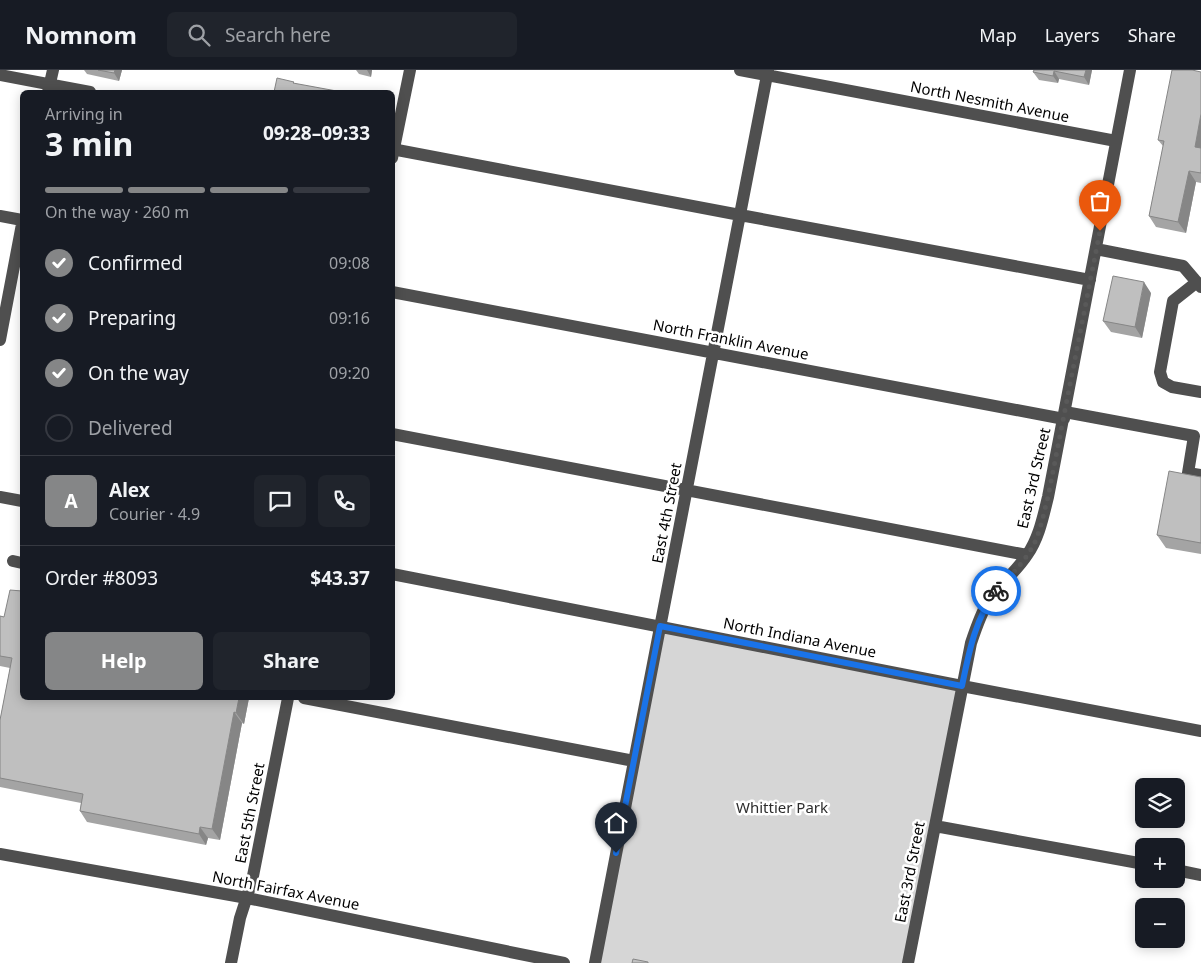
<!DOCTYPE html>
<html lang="en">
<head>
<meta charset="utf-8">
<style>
  :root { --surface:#171b24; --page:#20242c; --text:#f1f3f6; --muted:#9ea1a6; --line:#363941; --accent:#858687 }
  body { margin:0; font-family:"Noto Sans",sans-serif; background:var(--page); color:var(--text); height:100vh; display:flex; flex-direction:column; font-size:19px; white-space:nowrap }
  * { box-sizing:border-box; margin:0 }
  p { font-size:16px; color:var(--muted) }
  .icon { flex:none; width:28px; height:28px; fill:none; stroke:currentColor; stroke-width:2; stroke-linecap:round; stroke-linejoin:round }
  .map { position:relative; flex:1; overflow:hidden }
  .panel { position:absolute; left:20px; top:20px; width:375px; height:610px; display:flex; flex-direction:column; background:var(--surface); border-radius:8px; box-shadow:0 2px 12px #0003 }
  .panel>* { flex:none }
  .controls { position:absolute; left:1135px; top:708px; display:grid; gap:10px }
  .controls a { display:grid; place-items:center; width:50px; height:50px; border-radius:8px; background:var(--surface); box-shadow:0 2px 12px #0003; font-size:25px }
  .pin { position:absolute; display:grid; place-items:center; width:42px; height:42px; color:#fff; margin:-51px -21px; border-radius:50% 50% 50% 0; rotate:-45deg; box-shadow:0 0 5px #0007 }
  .pin .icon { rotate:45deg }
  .courier { position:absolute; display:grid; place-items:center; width:50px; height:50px; margin:-25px; border:4px solid #1a73e8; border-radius:50%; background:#fff; color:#222; box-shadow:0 1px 6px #0007 }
  .head em { font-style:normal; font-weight:700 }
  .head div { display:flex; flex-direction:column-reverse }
  .head { display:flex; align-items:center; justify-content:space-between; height:85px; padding:0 25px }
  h1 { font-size:32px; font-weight:700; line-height:38px }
  .bar { display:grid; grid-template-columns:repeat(4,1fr); gap:8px 5px; align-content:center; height:60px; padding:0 25px }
  .bar i { height:6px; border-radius:4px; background:var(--line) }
  .bar .selected { background:var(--accent) }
  .bar p { grid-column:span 4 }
  .line { display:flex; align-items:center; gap:12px; padding:0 25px; border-top:1px solid var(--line) }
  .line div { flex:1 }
  .round { display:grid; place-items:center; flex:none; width:52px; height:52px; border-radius:8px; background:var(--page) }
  ol { padding:0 25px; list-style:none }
  li { display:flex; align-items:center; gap:15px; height:55px }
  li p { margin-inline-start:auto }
  li .icon { padding:5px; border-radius:50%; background:var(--accent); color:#fff; stroke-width:4 }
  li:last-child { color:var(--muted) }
  li i { width:28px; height:28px; border:2px solid var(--line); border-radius:50% }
  .cta { display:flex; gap:10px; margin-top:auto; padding:10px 25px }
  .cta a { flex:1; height:58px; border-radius:8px; background:var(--accent); color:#fff; font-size:20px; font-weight:700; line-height:58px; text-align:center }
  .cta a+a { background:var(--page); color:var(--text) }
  header { display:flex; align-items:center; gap:30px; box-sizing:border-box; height:70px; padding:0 25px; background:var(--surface); border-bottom:1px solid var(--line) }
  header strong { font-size:24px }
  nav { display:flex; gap:28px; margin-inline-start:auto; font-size:18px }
  .search { width:350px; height:45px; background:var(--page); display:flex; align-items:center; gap:12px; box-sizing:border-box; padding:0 18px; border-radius:8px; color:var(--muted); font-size:19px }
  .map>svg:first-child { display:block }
  .green { fill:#d6d6d6 }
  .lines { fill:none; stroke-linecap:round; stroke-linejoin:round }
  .minor { stroke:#4f4f4f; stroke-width:12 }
  .wall { fill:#a4a4a4 }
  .shaded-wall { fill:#868686 }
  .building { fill:#bfbfbf; stroke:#868686 }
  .done { stroke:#595959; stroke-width:5; stroke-dasharray:0 9 }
  .route { stroke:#1a73e8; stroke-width:6 }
  .labels { text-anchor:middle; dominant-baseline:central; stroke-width:5; stroke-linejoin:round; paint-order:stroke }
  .street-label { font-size:15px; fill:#000; stroke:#fff }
  .park-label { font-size:15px; fill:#2d2d2d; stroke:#fff }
</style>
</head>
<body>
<header>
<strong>Nomnom</strong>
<div class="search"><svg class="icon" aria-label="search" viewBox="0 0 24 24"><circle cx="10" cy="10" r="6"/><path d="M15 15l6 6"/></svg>Search here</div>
<nav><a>Map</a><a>Layers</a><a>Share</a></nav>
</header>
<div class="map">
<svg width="1201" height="893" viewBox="0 0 1201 893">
  <rect width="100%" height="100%" fill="#fff"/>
  <!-- green -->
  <path class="green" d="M660 557 962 616 909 893H595Z"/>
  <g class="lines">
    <!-- minor -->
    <path class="minor" d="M740 0 1116 71
      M0 5 90 22
      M48 22 53 0
      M392 79 740 145 1090 210
      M392 88 410 0
      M0 146 22 150
      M1096 179 1183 196 1201 217
      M1197 212 1173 231 1160 302 1163 312 1172 317 1201 322
      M392 222 1064 349
      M0 270 22 154
      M1065 342 1194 366 1188 403 1201 405
      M392 364 1027 485
      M0 427 22 431
      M13 491 22 493
      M392 504 962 616 1201 661
      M304 628 634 691
      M935 756 1144 794
      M0 784 247 828 564 893
      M1176 800 1201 805
      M231 893 240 848 252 811 288 628
      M595 893 768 0
      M908 893 971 573C976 558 981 543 989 530 1000 514 1016 502 1027 485 1039 468 1043 447 1048 427L1130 0"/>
  </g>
  <!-- wall -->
  <path class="wall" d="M84 0H122L119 11 87 4Z
    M356 0H372L371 7 359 4Z
    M1034 0H1092L1089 15 1059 9 1058 13 1039 10 1033 2Z
    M1201 2V113L1196 112 1186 163 1156 157 1149 146 1163 76 1158 70Z
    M1151 223 1142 268 1111 262 1103 251Z
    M1201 407V484L1166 478 1157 465Z
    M0 546 4 547 22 628H249L244 654 242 653 220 770 208 768 206 775 87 752 80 741 81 733 0 717V650L10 598 0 596Z"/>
  <!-- shaded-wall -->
  <path class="shaded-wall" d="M115 0H122L119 11 114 3Z
    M367 0H372L371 7Z
    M1086 0H1092L1089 15 1084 7Z
    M1054 1 1059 9 1058 13 1053 6Z
    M1201 44V86L1195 77Z
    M1189 101 1196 112 1186 163 1178 152Z
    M1144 212 1151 223 1142 268 1135 257Z
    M239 628H249L244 654 236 643Z
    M234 642 242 653 220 770 212 759Z
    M200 757 208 768 206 775 199 764Z"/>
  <!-- building -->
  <path class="building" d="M98 0H115L114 3Z
    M1034 0H1086L1084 7 1054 1 1053 6 1033 2Z
    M1172 0H1192L1201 2V44L1195 77 1201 78V103L1189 101 1178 152 1149 146 1164 71 1158 70Z
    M277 8 294 12 293 13 342 22H274Z
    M1113 206 1144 212 1135 257 1103 251Z
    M1169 401 1201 407V473L1157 465Z
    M10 520 22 521V628H239L236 643 234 642 212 759 200 757 199 764 80 741 83 724 0 708V650L12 588 0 586V546L4 547Z
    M633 889 648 892V893H632Z"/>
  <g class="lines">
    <!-- done -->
    <path class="done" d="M996 521C1010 506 1026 491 1035 472 1041 458 1044 442 1048 427L1100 161"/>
    <!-- route -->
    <path class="route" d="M616 783 660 556 962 616C969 582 975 549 996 521"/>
  </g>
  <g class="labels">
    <!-- street labels -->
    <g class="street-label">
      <text transform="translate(990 31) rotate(11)">North Nesmith Avenue</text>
      <text transform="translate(731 269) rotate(11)">North Franklin Avenue</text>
      <text transform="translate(1033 408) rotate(-77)">East 3rd Street</text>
      <text transform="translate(666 443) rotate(-79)">East 4th Street</text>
      <text transform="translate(800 567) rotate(11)">North Indiana Avenue</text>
      <text transform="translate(249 743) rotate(-79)">East 5th Street</text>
      <text transform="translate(909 802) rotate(-79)">East 3rd Street</text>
      <text transform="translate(286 820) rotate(11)">North Fairfax Avenue</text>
    </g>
    <!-- park labels -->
    <g class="park-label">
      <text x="782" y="737">Whittier Park</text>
    </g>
  </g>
</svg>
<div class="controls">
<a><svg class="icon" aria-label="layers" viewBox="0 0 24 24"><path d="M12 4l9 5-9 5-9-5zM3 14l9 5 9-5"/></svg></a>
<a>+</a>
<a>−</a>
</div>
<div class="pin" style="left:1100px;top:161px;background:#ea580c"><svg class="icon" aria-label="bag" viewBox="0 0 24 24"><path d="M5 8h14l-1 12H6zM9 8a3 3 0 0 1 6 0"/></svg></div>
<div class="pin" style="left:616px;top:783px;background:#1f2937"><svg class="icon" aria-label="home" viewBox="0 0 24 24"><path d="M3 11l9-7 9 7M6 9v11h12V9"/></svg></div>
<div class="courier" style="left:996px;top:521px"><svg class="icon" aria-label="bike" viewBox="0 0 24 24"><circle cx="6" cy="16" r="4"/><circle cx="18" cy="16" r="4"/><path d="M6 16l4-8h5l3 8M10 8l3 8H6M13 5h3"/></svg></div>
<section class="panel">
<div class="head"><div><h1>3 min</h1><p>Arriving in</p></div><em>09:28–09:33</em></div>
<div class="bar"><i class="selected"></i><i class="selected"></i><i class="selected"></i><i></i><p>On the way · 260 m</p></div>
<ol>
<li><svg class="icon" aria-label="check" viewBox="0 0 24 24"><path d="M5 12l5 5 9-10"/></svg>Confirmed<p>09:08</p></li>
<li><svg class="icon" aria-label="check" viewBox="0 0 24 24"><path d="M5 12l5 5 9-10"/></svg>Preparing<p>09:16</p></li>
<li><svg class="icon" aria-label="check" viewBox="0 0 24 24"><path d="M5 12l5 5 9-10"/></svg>On the way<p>09:20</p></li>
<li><i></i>Delivered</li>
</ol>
<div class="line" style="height:90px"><b class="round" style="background:var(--accent);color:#fff">A</b><div><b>Alex</b><p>Courier · 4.9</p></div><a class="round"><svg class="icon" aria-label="chat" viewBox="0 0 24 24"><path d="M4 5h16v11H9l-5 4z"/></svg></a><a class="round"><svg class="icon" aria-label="phone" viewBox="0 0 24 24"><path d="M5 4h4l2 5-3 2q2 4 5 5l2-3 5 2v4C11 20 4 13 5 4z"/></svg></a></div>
<div class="line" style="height:65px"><div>Order #8093</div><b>$43.37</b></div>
<div class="cta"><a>Help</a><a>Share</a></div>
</section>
</div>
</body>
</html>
